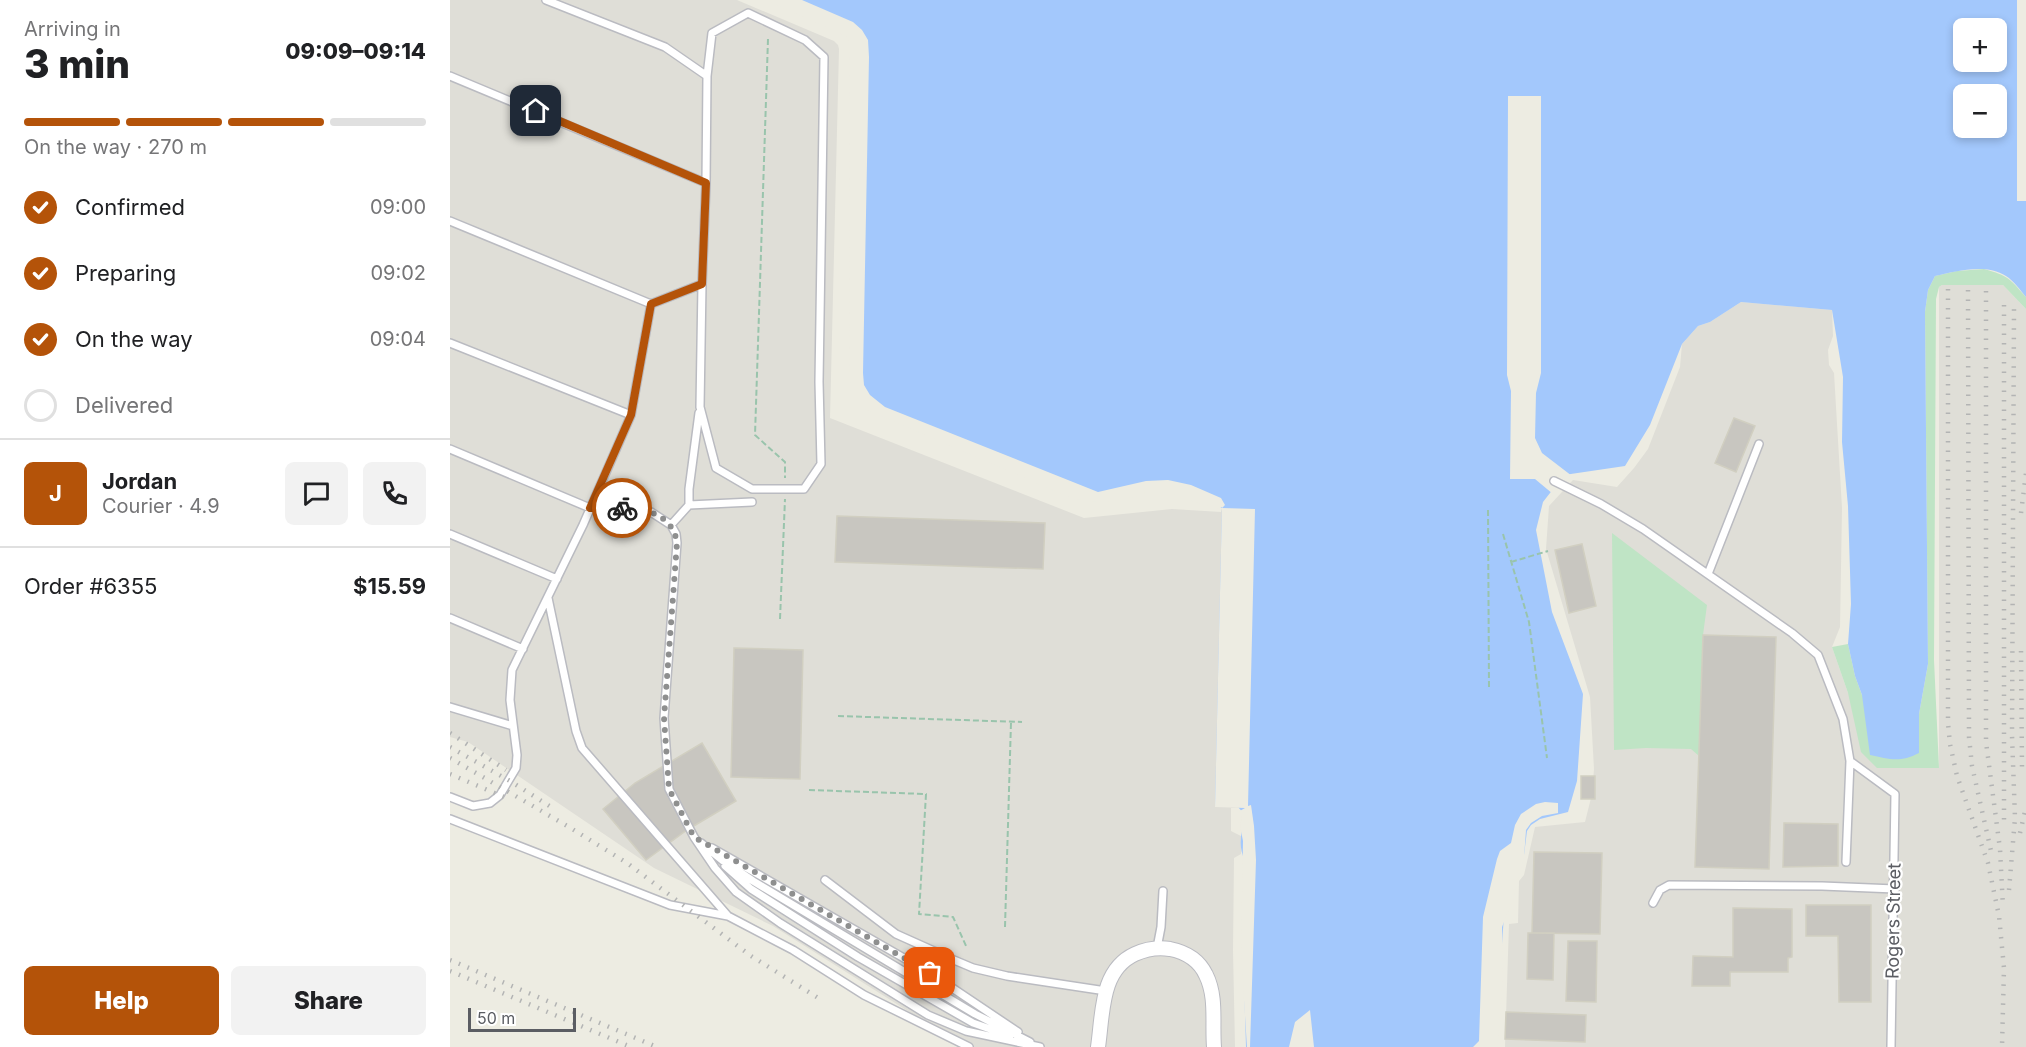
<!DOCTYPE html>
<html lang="en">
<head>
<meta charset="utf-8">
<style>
  :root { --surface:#fff; --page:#f2f2f2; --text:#202124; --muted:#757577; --line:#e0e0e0; --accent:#b45309 }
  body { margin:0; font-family:Inter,sans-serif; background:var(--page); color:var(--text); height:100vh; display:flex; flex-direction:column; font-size:22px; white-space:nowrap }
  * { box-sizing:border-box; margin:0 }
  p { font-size:20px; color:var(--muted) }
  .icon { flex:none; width:33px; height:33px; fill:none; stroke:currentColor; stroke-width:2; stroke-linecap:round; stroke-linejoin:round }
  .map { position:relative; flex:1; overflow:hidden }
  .details { display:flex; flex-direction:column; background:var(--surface); width:450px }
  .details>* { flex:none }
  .buttons { position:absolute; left:1503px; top:18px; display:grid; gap:12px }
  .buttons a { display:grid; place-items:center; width:54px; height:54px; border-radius:9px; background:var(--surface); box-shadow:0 3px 9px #0003; font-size:30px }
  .scale { position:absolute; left:18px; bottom:15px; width:108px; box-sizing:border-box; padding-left:6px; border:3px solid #5b5d63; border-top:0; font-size:16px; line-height:21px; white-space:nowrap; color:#5b5d63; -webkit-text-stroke:4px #fff; paint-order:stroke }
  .pin { position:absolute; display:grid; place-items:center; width:51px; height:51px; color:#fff; margin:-26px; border-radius:12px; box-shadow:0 3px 9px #0006 }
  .courier { position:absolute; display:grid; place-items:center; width:60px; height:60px; margin:-30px; border:4px solid #b45309; border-radius:50%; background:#fff; color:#222; box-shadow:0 2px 8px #0007 }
  .headline em { font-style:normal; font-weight:800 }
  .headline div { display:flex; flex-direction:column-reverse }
  .headline { display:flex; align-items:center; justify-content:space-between; height:102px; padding:0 24px }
  h1 { font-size:39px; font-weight:800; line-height:45px }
  .bar { display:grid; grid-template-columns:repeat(4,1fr); gap:9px 6px; align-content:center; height:72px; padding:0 24px }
  .bar i { height:8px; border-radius:4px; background:var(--line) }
  .bar .current { background:var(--accent) }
  .bar p { grid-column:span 4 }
  .line { display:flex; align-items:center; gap:15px; padding:0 24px; border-top:2px solid var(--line) }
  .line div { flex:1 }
  .round { display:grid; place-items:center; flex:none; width:63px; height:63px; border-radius:9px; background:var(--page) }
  ol { padding:0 24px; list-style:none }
  li { display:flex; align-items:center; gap:18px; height:66px }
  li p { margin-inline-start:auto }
  li .icon { padding:6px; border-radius:50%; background:var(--accent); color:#fff; stroke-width:4 }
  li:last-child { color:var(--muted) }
  li i { width:33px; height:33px; border:3px solid var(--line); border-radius:50% }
  .cta { display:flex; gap:12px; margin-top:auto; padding:12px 24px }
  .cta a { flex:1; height:69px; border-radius:9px; background:var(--accent); color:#fff; font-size:24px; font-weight:800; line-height:69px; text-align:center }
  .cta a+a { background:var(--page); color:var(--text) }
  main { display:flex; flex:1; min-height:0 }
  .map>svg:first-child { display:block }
  .industrial { fill:#dfded7 }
  .green { fill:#bfe4c5 }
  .water { fill:#a3c8fc; fill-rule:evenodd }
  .pier { fill:#edece2 }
  .building { fill:#c8c6c0; stroke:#d1cfc1; stroke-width:1.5 }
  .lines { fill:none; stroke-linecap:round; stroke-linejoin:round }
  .service-casing { stroke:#babbc1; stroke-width:10 }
  .minor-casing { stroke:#babbc1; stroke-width:16 }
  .path { stroke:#99c4ac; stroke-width:2; stroke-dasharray:6 3; stroke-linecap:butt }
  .service { stroke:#fff; stroke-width:7 }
  .minor { stroke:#fff; stroke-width:14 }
  .rail { stroke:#b3b4b4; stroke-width:4.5; stroke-dasharray:1.5 8; stroke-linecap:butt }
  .done { stroke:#8e8f8f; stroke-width:6; stroke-dasharray:0 10.8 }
  .route { stroke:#b45309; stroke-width:8 }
  .labels { text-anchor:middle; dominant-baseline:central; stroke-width:4.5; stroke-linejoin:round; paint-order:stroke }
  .street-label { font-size:18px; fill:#5b5d63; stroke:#fff }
</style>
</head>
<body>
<main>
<section class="details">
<div class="headline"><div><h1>3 min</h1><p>Arriving in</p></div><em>09:09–09:14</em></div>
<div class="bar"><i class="current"></i><i class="current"></i><i class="current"></i><i></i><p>On the way · 270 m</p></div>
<ol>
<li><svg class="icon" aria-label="check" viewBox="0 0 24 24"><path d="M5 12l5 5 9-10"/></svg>Confirmed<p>09:00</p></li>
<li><svg class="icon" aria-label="check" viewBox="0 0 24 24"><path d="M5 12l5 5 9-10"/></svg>Preparing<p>09:02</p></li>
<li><svg class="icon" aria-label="check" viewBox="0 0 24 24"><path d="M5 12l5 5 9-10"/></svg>On the way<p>09:04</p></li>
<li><i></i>Delivered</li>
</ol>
<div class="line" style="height:108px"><b class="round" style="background:var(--accent);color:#fff">J</b><div><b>Jordan</b><p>Courier · 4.9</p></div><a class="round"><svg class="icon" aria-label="chat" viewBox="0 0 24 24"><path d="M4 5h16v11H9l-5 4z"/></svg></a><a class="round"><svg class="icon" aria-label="phone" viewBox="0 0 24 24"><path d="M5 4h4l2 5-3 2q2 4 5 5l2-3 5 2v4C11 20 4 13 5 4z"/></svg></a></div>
<div class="line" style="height:78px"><div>Order #6355</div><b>$15.59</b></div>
<div class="cta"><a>Help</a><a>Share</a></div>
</section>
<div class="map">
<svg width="1576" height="1047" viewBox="0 0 1576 1047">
  <rect width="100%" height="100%" fill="#edece2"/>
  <!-- industrial -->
  <path class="industrial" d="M0 0H287L384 41 388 45 389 49 380 418 634 518 722 509 771 512 772 508 798 808H781V831L791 836V854L784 858 783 950 785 1047H515L323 926 204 868 18 742 0 737Z
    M1512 284 1553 285 1576 309V1047H1055L1059 924 1068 923 1069 881 1074 875 1085 827 1135 822 1142 794 1144 769 1140 697 1096 549 1099 506 1123 480 1167 487 1184 468 1198 449 1230 367 1232 344 1248 326 1260 322 1291 302 1382 310 1383 336 1378 350 1379 365 1384 373 1392 508 1390 627 1382 647 1398 693 1476 768H1489V287L1492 285Z"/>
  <!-- green -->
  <path class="green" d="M1534 269C1559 276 1559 278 1576 297V309L1553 285H1492L1489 287 1486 299 1484 660 1489 768H1427L1411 752 1398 693 1382 647 1398 644 1405 676 1412 695 1468 753 1469 714 1478 664 1475 312 1478 290 1485 276 1507 271Z
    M1162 533 1257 605 1253 635 1249 756 1241 749 1196 748 1164 750Z"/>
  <!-- water -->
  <path class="water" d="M323 0H1576V297C1570 290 1564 281 1556 276 1536 263 1506 271 1485 276L1478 290 1475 312 1478 664 1469 714V753C1450 763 1439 759 1420 755L1412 695 1405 676 1398 644 1401 604 1398 506 1392 442 1393 377 1382 310 1291 302 1260 322 1248 326 1232 344 1200 425 1175 466 1114 475 1093 502 1086 530 1102 612 1133 694 1127 781 1118 812 1090 819 1081 825 1077 831 1074 855 1054 915 1045 1047H796L793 951 795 860C787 847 792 829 795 815L788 807H765L772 508 723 489H694L651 500 408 403 401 37ZM1514 28H1546V62H1514ZM1514 94H1546V128H1514Z"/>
  <!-- pier -->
  <path class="pier" d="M320 0H352L403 22 412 30 418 40 419 57 413 373 414 385 420 395 435 407 648 492 696 481 718 480 741 485 771 498 775 505 772 508 805 509 798 806 801 805 804 826 806 860 800 1047H797L791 953 793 841 790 826 792 816 788 812 795 808 765 807 772 507 768 509 732 498 723 494V491H696L693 495 652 503 621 498 406 405 401 395 400 378 399 41 396 36 322 3Z
    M1567 0H1576V201H1567Z
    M1058 96H1091V373L1086 393 1085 438 1092 453 1122 476 1115 477 1103 494 1085 479H1060L1061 391 1057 375Z
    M1095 802 1108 803V813L1092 816 1081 823 1076 830 1074 858 1063 899 1052 927 1053 973 1048 1044 1047 1047H1023L1029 1041 1033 917 1047 859 1050 851 1061 843 1065 825 1071 814 1086 804Z
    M860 1010 864 1047H839L845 1022Z"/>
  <!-- building -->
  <path class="building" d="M1284 418 1305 426 1286 472 1265 463Z
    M387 516 595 523 593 569 385 562Z
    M1132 544 1146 606 1119 613 1105 550Z
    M1253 635 1326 637 1319 869 1245 867Z
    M284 648 353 650 350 779 281 777Z
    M252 743 286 801 237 830 196 860 153 809 185 783Z
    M1131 776H1145V799H1131Z
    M1334 823 1388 824V866L1333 867Z
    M1084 852 1152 853 1150 934 1082 933Z
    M1356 905H1421V1002H1389L1388 936H1356Z
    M1283 908 1342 909V957L1338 958V972H1280V986H1242L1243 956 1283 957Z
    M1078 933H1104L1103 980 1077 979Z
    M1118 941H1147L1146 1002 1116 1001Z
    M1056 1012 1136 1015 1135 1042 1055 1039Z"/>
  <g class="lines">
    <defs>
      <path id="service" d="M0 76 256 183
        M0 221 201 304 252 284 256 183 257 76 215 47 96 0
        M252 284 250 407 266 468 302 489H354L371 464 369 382 374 57 355 40 298 13 262 33 257 76
        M0 343 181 415
        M0 449 140 508H189L201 512 221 525 226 534 227 543 214 718 219 789 244 837 265 868 286 892 330 923 478 1015 516 1031 590 1047
        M1104 481 1151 504 1193 529 1342 633 1368 655 1393 719 1400 761 1445 794 1441 1047
        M239 505 302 502
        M221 525 239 505V489L249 413
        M0 534 107 579
        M1258 574 1309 444
        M98 598 126 731 132 748 278 916
        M0 618 73 649
        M0 707 63 726
        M0 797 23 806 40 803 50 795 66 768 67 755 60 700 62 670 133 525 181 415 201 304
        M0 819 220 905 278 916 343 950 414 995 519 1047
        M251 843 272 860 303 881 525 1014 580 1042
        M262 848 480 973 568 1032
        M1396 862 1400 761
        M275 866 301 889 408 957 523 1023 560 1036
        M375 880 446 934 504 960 523 968 557 976 656 991
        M1203 903 1210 890 1219 885 1372 886 1445 889
        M707 948 711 927 713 891"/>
      <path id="minor" d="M648 1047C653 1014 650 970 685 954 696 949 708 947 720 949 735 952 749 960 756 975 767 997 762 1023 764 1047"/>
    </defs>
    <!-- service casing -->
    <use href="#service" class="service-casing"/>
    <!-- minor casing -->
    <use href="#minor" class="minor-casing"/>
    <!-- path -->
    <path class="path" d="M318 39 305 435 335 462V478
      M1038 510 1039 690
      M1053 534 1079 622 1097 758
      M1061 562 1098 551
      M330 619 335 499
      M388 716 572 722
      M359 790 476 794 469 914 503 917 517 948
      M555 927 561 722"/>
    <!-- service -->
    <use href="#service" class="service"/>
    <!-- minor -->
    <use href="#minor" class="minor"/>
    <!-- rail -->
    <path class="rail" d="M1498 289V723L1500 744 1507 776 1538 863 1549 916 1554 968 1552 1047
      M1518 290 1519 737 1522 766 1541 851
      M1536 291V742L1550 849 1553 907
      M1554 305V824
      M1571 513 1576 473
      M1571 651 1572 768
      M0 733 56 770
      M0 747 60 781 101 807
      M0 758 119 827 177 863 301 956 370 999
      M0 774 54 797
      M1570 833 1576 807
      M1559 890 1565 818 1562 735 1564 309
      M0 960 207 1047
      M0 971 181 1047"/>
  </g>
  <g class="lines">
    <!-- done -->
    <path class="done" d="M172 508C196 508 223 515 227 543L214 718 219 789 244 837 480 973"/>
    <!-- route -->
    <path class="route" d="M86 111 256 183 252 284 201 304 181 415 140 508H172"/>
  </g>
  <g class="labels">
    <!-- street labels -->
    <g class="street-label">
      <text transform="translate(1443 921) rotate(-89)">Rogers Street</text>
    </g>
  </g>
</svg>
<div class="buttons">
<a>+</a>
<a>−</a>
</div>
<div class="scale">50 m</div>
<div class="pin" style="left:480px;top:973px;background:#ea580c"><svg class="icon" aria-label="bag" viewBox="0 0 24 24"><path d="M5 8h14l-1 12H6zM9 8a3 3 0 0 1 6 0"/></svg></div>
<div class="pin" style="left:86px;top:111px;background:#1f2937"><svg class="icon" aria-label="home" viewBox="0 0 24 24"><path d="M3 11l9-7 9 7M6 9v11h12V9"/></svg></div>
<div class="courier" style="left:172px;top:508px"><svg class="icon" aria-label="bike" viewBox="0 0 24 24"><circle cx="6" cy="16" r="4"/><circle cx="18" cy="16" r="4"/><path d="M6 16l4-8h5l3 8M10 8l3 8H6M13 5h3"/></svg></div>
</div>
</main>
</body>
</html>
